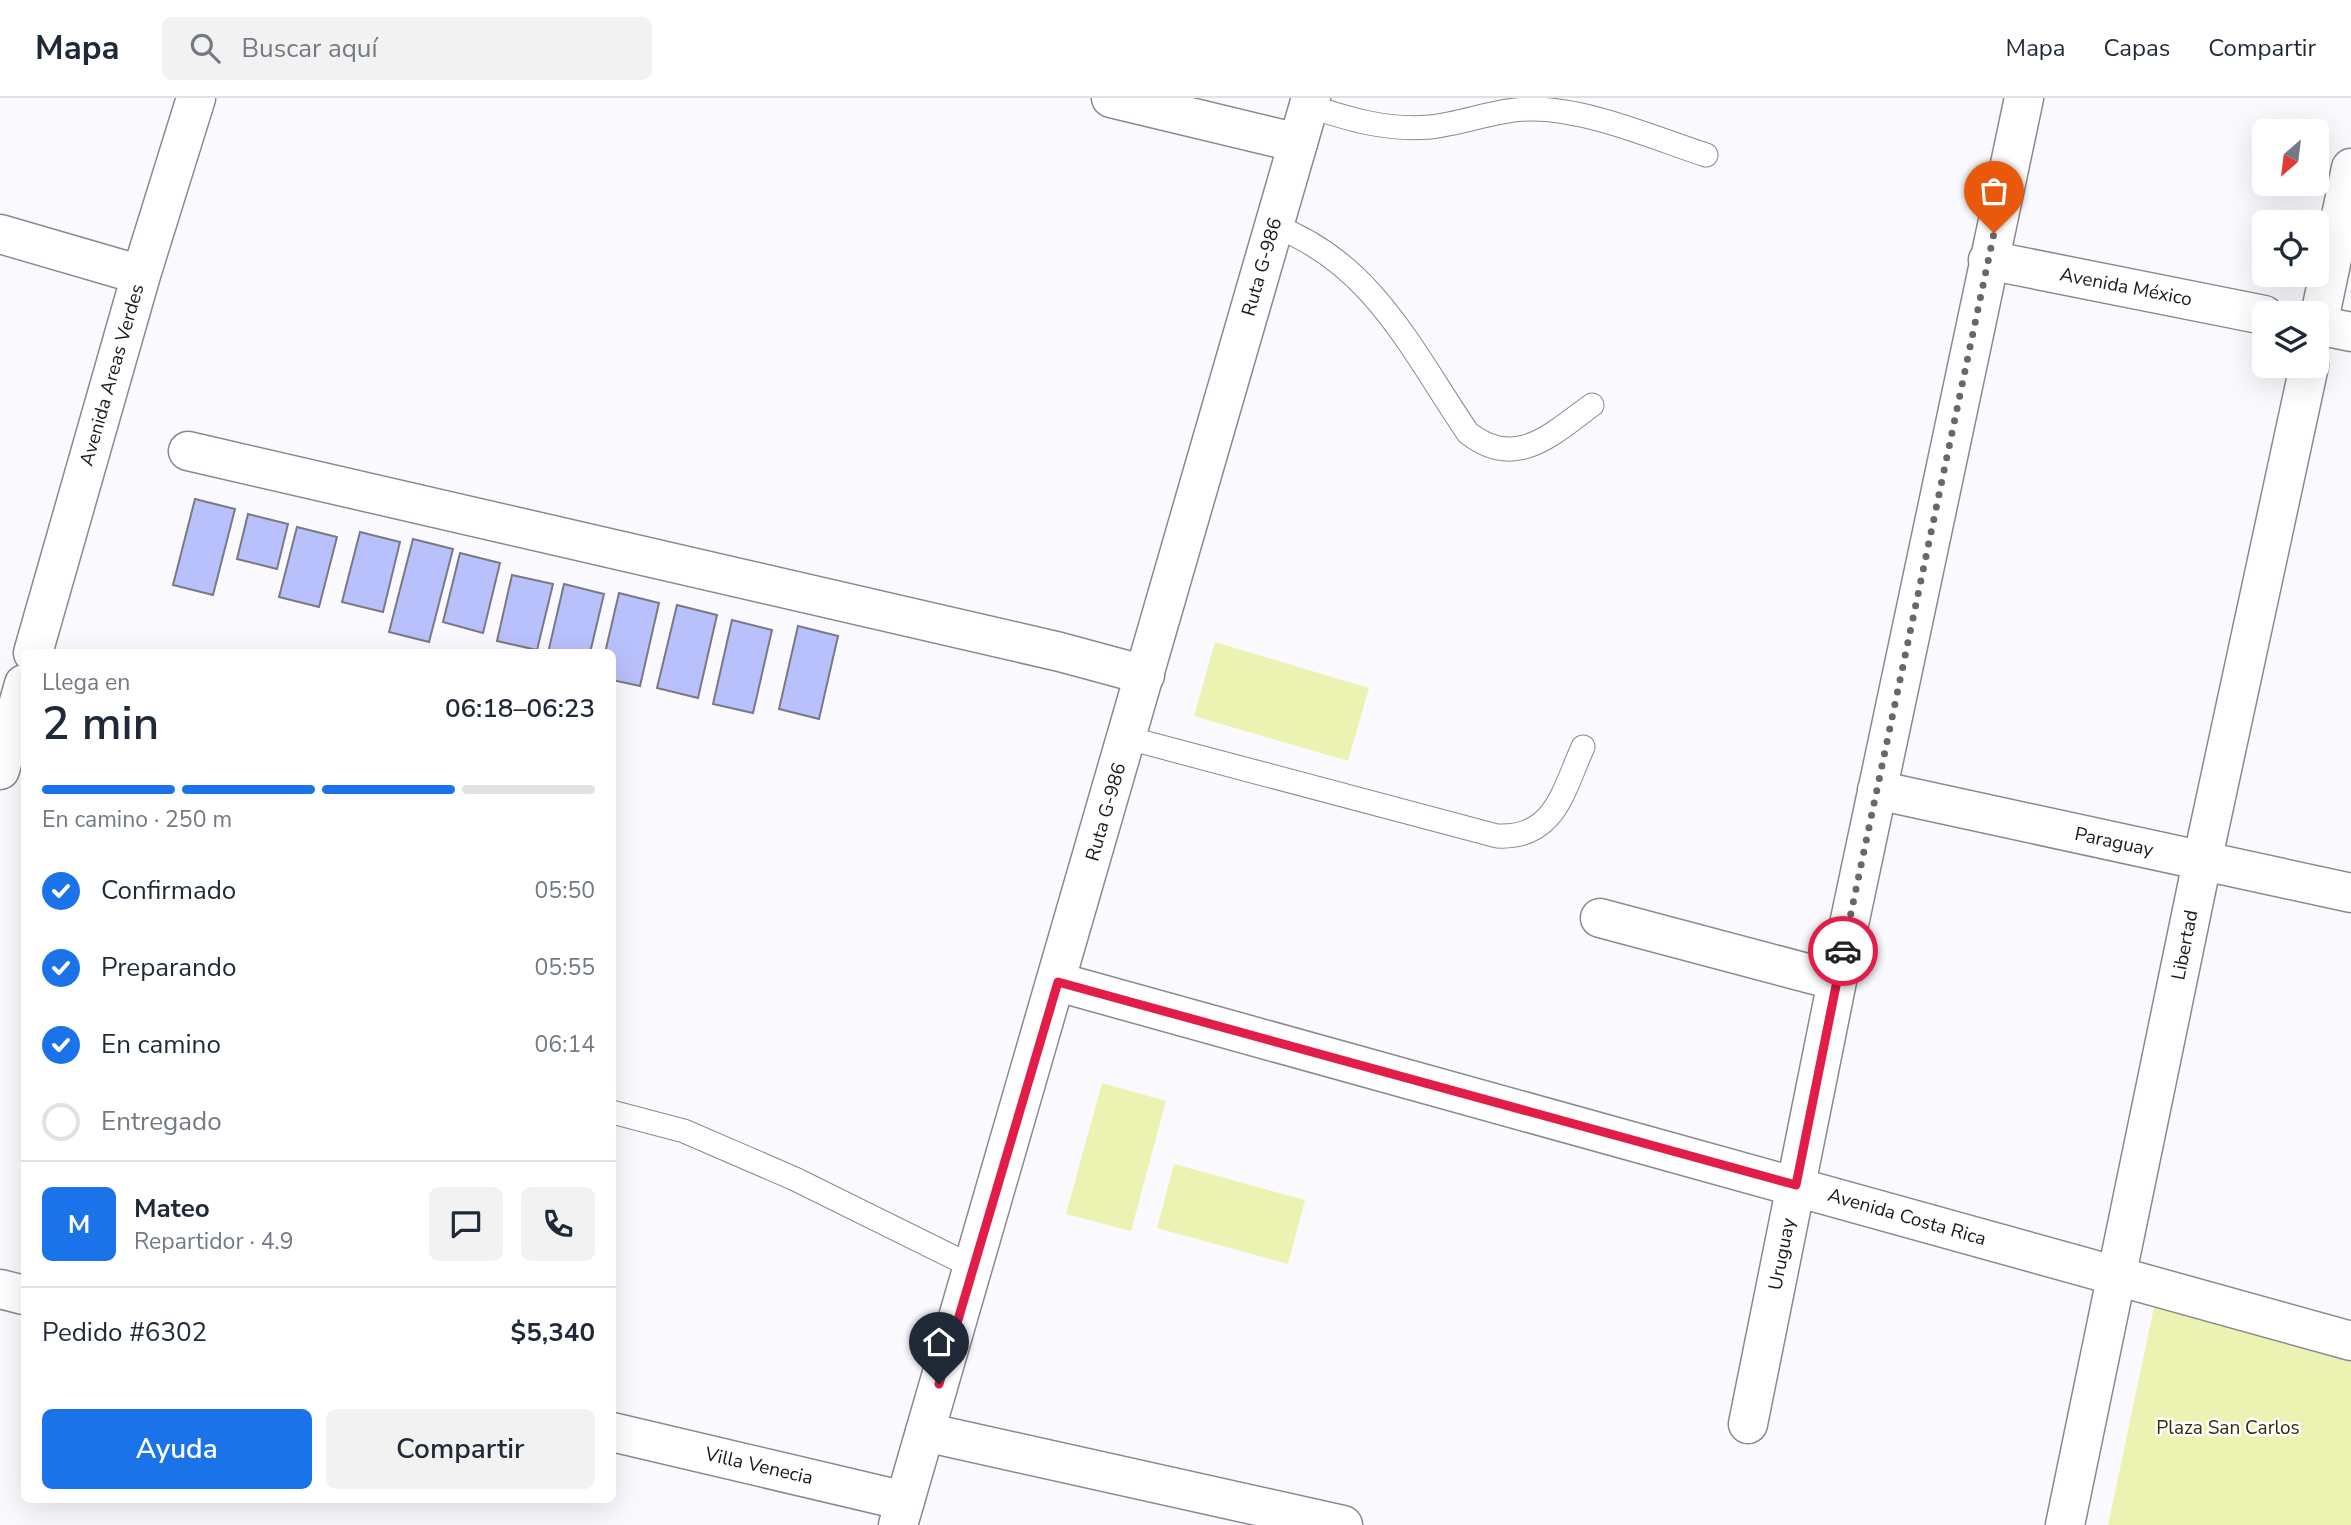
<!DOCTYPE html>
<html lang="es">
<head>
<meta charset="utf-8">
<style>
  :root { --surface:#fff; --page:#f2f2f3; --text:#1f2937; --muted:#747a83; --line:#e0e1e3; --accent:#1a73e8 }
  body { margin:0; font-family:"Nunito Sans",sans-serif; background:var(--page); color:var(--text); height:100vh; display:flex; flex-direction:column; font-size:26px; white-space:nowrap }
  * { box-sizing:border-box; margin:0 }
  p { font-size:23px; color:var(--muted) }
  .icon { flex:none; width:38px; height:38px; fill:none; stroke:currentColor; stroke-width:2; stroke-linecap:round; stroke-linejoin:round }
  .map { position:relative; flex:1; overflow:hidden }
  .panel { position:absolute; left:21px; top:551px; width:595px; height:854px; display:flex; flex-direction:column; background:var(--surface); border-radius:10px; box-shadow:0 7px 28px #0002 }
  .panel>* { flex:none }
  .needle { width:46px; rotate:208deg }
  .tools { position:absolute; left:2252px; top:21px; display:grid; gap:14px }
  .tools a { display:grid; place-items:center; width:77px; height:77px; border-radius:10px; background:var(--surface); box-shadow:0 7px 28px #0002; font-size:35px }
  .pin { position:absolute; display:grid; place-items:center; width:60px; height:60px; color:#fff; margin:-72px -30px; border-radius:50% 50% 50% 0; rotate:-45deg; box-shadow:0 0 7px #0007 }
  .pin .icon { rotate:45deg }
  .courier { position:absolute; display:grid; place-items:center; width:70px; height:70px; margin:-35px; border:5px solid #e11d48; border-radius:50%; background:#fff; color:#222; box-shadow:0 2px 9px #0007 }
  .head em { font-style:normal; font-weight:600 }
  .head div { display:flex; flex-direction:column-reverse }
  .head { display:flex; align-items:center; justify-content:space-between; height:119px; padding:0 21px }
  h1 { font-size:46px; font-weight:600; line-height:52px }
  .bar { display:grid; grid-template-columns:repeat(4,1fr); gap:10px 7px; align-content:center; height:84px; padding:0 21px }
  .bar i { height:9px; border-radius:5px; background:var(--line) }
  .bar .on { background:var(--accent) }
  .bar p { grid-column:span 4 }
  .line { display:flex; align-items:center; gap:18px; padding:0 21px; border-top:2px solid var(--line) }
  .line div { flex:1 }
  .round { display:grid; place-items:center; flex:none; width:74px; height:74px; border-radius:10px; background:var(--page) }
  ol { padding:0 21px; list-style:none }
  li { display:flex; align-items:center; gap:21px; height:77px }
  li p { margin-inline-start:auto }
  li .icon { padding:7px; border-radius:50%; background:var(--accent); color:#fff; stroke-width:4 }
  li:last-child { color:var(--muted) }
  li i { width:38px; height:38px; border:4px solid var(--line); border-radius:50% }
  .cta { display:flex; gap:14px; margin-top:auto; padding:14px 21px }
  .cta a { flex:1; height:80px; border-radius:10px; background:var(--accent); color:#fff; font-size:28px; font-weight:600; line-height:80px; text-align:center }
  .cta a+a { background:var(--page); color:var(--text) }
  header { display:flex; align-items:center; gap:42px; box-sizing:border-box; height:98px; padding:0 35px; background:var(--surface); border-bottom:2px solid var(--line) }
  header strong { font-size:33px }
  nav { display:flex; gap:38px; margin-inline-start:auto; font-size:24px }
  .search { width:490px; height:63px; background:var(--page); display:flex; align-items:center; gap:18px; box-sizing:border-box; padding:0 24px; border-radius:10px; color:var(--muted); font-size:26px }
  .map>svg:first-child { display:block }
  .green { fill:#ecf2b1 }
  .building { fill:#b9c1fc; stroke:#787982; stroke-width:2 }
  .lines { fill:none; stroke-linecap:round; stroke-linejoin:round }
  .service-casing { stroke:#888992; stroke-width:25 }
  .minor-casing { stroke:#888992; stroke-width:41 }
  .primary-casing { stroke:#888992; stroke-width:41 }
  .service { stroke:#fff; stroke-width:23 }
  .minor { stroke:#fff; stroke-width:38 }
  .primary { stroke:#fff; stroke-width:38 }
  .done { stroke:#68686c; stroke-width:7; stroke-dasharray:0 12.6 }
  .route { stroke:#e11d48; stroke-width:9 }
  .labels { text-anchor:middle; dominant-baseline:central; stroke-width:5; stroke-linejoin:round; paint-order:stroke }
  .street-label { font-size:19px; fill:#191a1d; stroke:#fff }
  .park-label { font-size:19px; fill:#2d2f00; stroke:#fff }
</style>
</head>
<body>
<header>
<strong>Mapa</strong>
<div class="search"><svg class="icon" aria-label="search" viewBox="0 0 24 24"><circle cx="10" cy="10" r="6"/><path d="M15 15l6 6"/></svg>Buscar aquí</div>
<nav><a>Mapa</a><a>Capas</a><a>Compartir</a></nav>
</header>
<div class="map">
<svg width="2351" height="1427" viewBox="0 0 2351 1427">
  <rect width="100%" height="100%" fill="#fafafe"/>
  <!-- green -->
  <path class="green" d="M1215 544 1369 590 1348 663 1194 618Z
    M1102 985 1166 1003 1131 1133 1066 1116Z
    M1174 1066 1305 1102 1288 1166 1157 1130Z
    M2154 1209 2351 1261V1427H2108Z"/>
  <!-- building -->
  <path class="building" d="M195 401 235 411 213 497 173 487Z
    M248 416 288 426 277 471 237 461Z
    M297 429 337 439 319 509 279 499Z
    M360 434 400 444 383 514 342 504Z
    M413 441 453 451 429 544 389 534Z
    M460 455 500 465 483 535 443 524Z
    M512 477 553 486 537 552 497 543Z
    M564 486 604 496 590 555H548Z
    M619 495 659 505 640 588 612 582V555H605Z
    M677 507 717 517 698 600 657 590Z
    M732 522 772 532 753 615 713 606Z
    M798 528 838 538 819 621 779 611Z"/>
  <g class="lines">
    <defs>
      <path id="service" d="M1309 8C1348 21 1388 33 1430 29 1466 25 1499 10 1535 11 1590 12 1654 40 1706 57
        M1274 128C1372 164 1412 253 1468 335 1516 373 1552 336 1592 307
        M1128 640 1497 738C1555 741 1563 693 1583 649
        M612 1014 684 1033 795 1081 973 1169"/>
      <path id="minor" d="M1111 0 1298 45
        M0 136 141 177
        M1988 162 2264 217
        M2317 227 2351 234
        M2317 232 2351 70
        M188 353 1060 554 1145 577
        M33 555 141 177 196 0
        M0 672 24 586
        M1877 692 2351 795
        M1600 820 1837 883
        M1058 884 2351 1243
        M0 1191 24 1197
        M1748 1326 1837 883 2024 0
        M612 1334 905 1403
        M925 1334 1343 1427
        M2065 1427 2202 764 2309 268"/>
      <path id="primary" d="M898 1427 1311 0"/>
    </defs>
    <!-- service casing -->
    <use href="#service" class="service-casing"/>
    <!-- minor casing -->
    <use href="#minor" class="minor-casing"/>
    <!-- primary casing -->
    <use href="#primary" class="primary-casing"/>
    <!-- service -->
    <use href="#service" class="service"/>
    <!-- minor -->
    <use href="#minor" class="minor"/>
    <!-- primary -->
    <use href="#primary" class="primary"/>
  </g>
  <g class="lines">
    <!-- done -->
    <path class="done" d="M1843 853 1994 135"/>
    <!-- route -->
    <path class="route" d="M939 1286 1058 884 1796 1087 1843 853"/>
  </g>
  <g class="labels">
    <!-- street labels -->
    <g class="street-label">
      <text transform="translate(1262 169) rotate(-74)">Ruta G-986</text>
      <text transform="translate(2126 189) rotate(11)">Avenida México</text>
      <text transform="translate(112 277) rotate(-74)">Avenida Areas Verdes</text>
      <text transform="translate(1106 714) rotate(-74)">Ruta G-986</text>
      <text transform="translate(2114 744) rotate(12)">Paraguay</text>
      <text transform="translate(2185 847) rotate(-79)">Libertad</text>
      <text transform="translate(1907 1119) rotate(16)">Avenida Costa Rica</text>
      <text transform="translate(1782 1156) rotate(-79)">Uruguay</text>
      <text transform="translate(759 1368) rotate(13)">Villa Venecia</text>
    </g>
    <!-- park labels -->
    <g class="park-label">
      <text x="2228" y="1330">Plaza San Carlos</text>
    </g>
  </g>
</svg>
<div class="tools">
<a><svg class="needle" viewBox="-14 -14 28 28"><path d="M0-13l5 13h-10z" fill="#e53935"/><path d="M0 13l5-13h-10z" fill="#747a83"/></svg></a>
<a><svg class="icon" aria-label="locate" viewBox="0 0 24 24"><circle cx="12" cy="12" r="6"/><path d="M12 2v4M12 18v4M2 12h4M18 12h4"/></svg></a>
<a><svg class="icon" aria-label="layers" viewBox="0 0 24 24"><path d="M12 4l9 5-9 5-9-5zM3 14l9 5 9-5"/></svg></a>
</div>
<div class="pin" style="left:1994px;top:135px;background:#ea580c"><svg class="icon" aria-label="bag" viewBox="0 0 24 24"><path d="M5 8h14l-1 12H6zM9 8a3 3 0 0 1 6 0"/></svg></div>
<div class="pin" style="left:939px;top:1286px;background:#1f2937"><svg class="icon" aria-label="home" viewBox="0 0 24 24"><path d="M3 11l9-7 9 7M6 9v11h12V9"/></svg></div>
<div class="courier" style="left:1843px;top:853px"><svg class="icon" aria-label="car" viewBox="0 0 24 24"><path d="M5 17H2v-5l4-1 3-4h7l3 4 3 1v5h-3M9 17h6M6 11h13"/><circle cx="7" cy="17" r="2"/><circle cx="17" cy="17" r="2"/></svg></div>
<section class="panel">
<div class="head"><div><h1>2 min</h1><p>Llega en</p></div><em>06:18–06:23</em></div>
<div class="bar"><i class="on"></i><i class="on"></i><i class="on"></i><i></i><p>En camino · 250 m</p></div>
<ol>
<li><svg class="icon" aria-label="check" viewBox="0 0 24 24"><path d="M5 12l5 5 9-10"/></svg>Confirmado<p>05:50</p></li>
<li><svg class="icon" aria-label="check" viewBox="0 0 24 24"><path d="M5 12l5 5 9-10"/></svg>Preparando<p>05:55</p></li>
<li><svg class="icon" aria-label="check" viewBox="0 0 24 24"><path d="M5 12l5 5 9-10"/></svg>En camino<p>06:14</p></li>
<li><i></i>Entregado</li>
</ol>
<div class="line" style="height:126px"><b class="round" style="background:var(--accent);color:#fff">M</b><div><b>Mateo</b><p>Repartidor · 4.9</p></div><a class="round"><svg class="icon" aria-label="chat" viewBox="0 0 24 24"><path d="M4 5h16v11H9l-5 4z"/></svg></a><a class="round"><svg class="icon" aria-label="phone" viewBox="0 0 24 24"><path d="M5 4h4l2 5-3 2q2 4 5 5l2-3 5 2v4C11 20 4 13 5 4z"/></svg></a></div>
<div class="line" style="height:91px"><div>Pedido #6302</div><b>$5,340</b></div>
<div class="cta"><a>Ayuda</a><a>Compartir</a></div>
</section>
</div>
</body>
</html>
